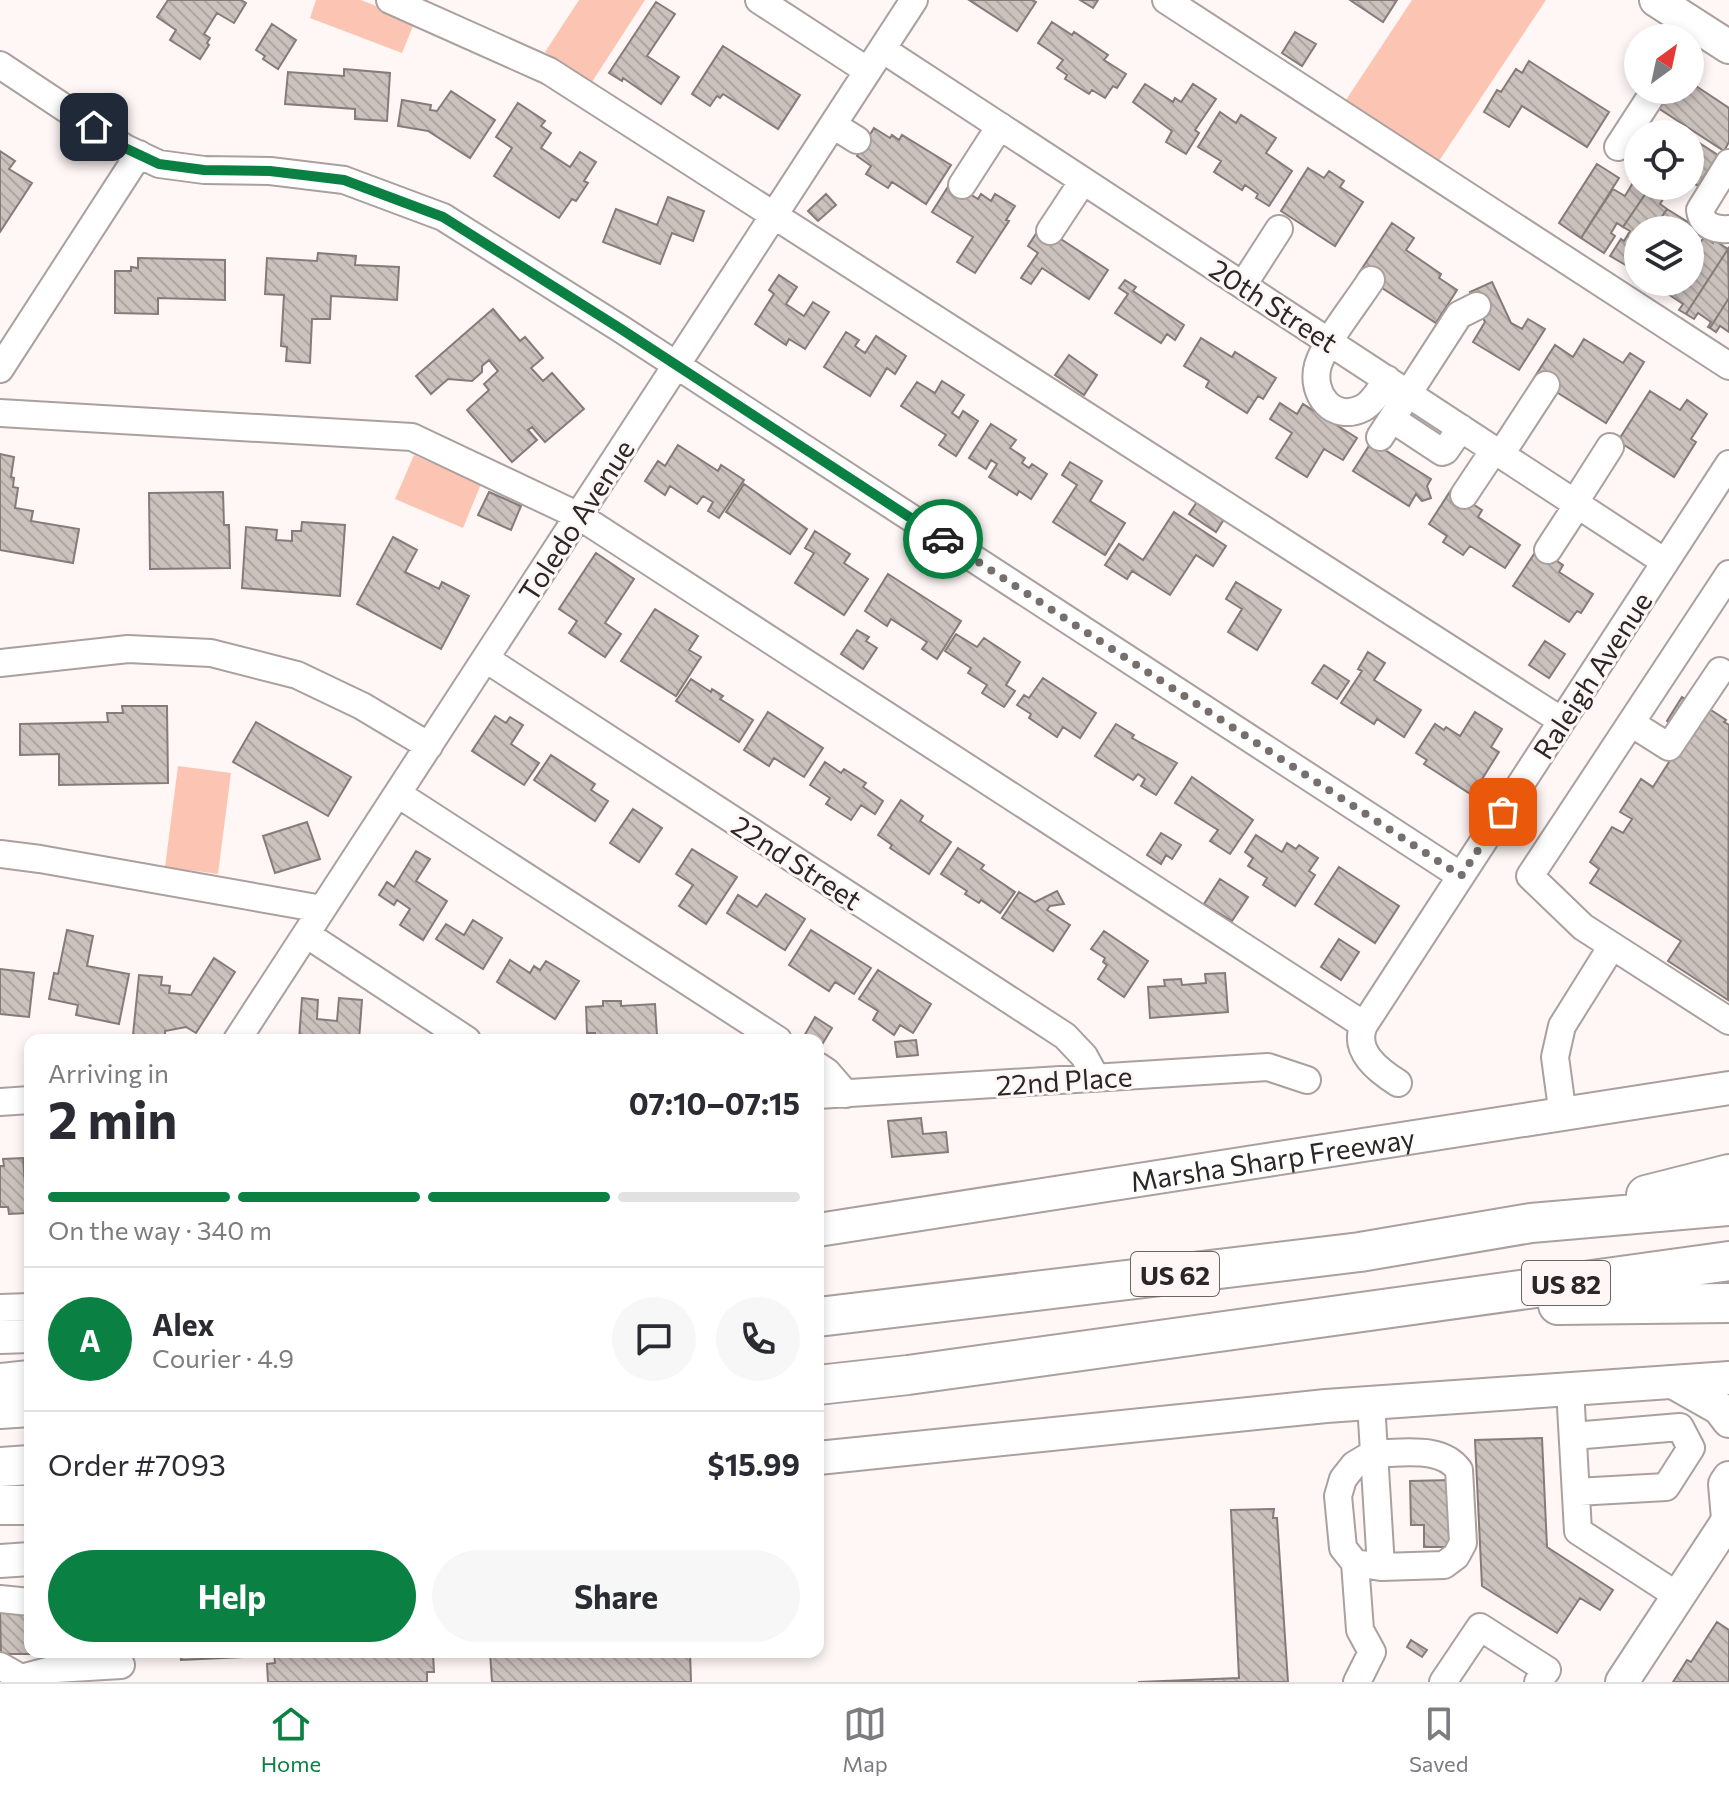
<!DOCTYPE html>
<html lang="en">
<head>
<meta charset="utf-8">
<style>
  :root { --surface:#fff; --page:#f7f7f7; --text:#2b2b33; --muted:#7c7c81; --line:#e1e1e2; --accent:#0b8043 }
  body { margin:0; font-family:Commissioner,sans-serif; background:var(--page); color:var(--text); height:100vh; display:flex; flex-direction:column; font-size:30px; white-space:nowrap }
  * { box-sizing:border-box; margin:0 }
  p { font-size:26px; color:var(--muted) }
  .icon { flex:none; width:44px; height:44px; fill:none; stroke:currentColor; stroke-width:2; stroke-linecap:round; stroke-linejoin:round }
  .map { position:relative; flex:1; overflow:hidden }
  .side { position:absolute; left:24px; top:1034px; width:800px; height:624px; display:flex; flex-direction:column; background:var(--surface); border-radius:16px; box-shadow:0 4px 12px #0003 }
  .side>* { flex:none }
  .needle { width:52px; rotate:33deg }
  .buttons { position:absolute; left:1624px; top:24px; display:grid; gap:16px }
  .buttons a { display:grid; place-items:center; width:80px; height:80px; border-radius:50%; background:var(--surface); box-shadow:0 4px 12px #0003; font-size:40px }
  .pin { position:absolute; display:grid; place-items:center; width:68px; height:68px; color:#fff; margin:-34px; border-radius:16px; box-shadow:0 4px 12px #0006 }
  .courier { position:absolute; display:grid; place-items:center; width:80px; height:80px; margin:-40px; border:6px solid #0b8043; border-radius:50%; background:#fff; color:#222; box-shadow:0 2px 10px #0007 }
  .overview em { font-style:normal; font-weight:700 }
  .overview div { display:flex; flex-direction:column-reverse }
  .overview { display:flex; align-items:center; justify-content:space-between; height:136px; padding:0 24px }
  h1 { font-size:52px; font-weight:700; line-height:60px }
  .bar { display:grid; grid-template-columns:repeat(4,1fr); gap:12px 8px; align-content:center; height:96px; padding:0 24px }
  .bar i { height:10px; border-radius:6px; background:var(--line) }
  .bar .selected { background:var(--accent) }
  .bar p { grid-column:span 4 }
  .line { display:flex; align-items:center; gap:20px; padding:0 24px; border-top:2px solid var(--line) }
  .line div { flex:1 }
  .round { display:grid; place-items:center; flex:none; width:84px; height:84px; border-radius:42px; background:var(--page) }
  .action { display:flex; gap:16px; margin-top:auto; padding:16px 24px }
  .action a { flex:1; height:92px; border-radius:48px; background:var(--accent); color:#fff; font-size:32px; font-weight:700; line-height:92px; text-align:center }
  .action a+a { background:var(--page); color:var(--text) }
  .menu { display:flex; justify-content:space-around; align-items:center; height:112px; border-top:2px solid var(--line); background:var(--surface); font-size:22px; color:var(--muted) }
  .menu a { display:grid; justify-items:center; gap:4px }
  .menu .selected { color:var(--accent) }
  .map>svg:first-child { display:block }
  .grass { fill:#fcc5b3 }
  .building { fill:url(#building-back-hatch); stroke:#857c79; stroke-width:2 }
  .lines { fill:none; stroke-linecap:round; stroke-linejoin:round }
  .minor-casing { stroke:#aaa09d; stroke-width:30 }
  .major-casing { stroke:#aaa09d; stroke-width:36 }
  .highway-casing { stroke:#aaa09d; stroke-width:42 }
  .minor { stroke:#fff; stroke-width:26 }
  .major { stroke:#fff; stroke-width:32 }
  .highway { stroke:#fff; stroke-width:38 }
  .done { stroke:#75706e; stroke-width:8; stroke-dasharray:0 14.4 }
  .route { stroke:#0b8043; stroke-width:10 }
  .labels { text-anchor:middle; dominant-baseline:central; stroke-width:6; stroke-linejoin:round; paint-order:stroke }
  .shield { fill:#fef7f5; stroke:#6a6564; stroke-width:2 }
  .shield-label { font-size:26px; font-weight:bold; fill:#2b2726 }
  .street-label { font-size:28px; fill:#2b2726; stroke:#fef7f5 }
</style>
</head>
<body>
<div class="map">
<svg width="1729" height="1682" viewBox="0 0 1729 1682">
  <defs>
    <pattern id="building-back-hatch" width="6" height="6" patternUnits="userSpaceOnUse" patternTransform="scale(2)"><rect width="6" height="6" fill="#cbc1bd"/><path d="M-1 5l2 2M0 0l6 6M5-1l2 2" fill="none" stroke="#aea6a2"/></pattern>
  </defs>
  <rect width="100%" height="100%" fill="#fef7f5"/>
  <!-- grass -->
  <path class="grass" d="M316 0H361L415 21 402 53 310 18Z
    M579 0H645L592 82 545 52Z
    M1412 0H1546L1437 164 1344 103Z
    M414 455 481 484 463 528 395 499Z
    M178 766 231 773 218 874 165 867Z"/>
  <!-- building -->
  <path class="building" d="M168 0H241L246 3 234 23 217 13 204 34 210 38 207 43 209 45 200 59 170 40 176 30 157 17Z
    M969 0H1032L1036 2 1017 31Z
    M1080 0H1098L1093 8Z
    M1350 0H1397L1383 22Z
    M656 2 675 14 647 56 679 77 661 104 623 78 622 81 609 73Z
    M1052 22 1072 35 1074 32 1108 55 1104 60 1126 74 1117 88 1113 86 1105 98 1092 90 1089 94 1065 79 1067 75 1057 68 1063 60 1038 43Z
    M272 24 296 40 278 69 263 59 265 56 256 50Z
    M1295 32 1316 44 1302 66 1282 53Z
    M723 46 800 95 778 129 723 94 720 98 717 96 710 106 692 94Z
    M1529 61 1609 112 1587 147 1522 106 1509 127 1484 112 1497 90 1501 92 1516 69 1522 73Z
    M344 69 390 73 387 121 355 119V109L285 104 288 72 344 76Z
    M1690 82 1729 108V142L1724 151 1655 106 1667 90 1677 97 1682 90H1690Z
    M1145 84 1173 102 1175 98 1181 102 1193 84 1216 99 1195 130 1199 133 1186 154 1166 142 1172 131 1133 102Z
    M451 91 495 120 470 158 428 131 398 126 402 100 431 105 430 110 437 111Z
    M518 103 545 121 541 126 551 133 541 148 570 167 580 152 596 162 584 181 588 183 576 201 572 199 559 218 494 176 512 148 496 137Z
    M1220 112 1236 123 1241 115 1276 138 1266 153 1292 171 1269 206 1256 198 1258 194 1245 185 1242 190 1214 172 1221 161 1198 147Z
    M1664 123 1681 134H1657Z
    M874 128 890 138 892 135 899 140 902 135 951 165 926 204 892 182 888 188 866 174 871 166 857 156Z
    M1690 140 1695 143 1696 141 1718 155 1698 186 1690 181Z
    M0 151 15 161 9 169 32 183 0 232Z
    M1597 164 1619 178 1581 238 1559 223Z
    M1308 168 1324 178 1329 171 1344 181 1340 187 1363 202 1335 246 1281 211Z
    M1634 181 1638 186 1648 190 1623 227 1617 223 1611 233 1615 236 1604 253 1581 238 1613 189 1625 196Z
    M951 182 978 199 981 194 991 201 995 194 1015 206 1006 220 1009 221 975 273 957 262 973 237 932 212Z
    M1648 190 1663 199 1660 204 1667 209 1653 230H1638V253L1629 267 1610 256 1621 239 1624 241 1630 231 1623 227Z
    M826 194 836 205 818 221 808 211Z
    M668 197 704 211 693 241 672 233 660 264 603 242 616 209 657 225Z
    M1667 209 1691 224 1687 230H1653Z
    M1392 223 1414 238 1406 250 1441 274 1439 278 1457 290 1436 323 1359 273Z
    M1041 226 1108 270 1089 299 1042 268 1031 284 1021 278 1038 253 1028 246Z
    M1704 237 1713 243 1714 240 1728 249 1686 314 1679 310 1683 304 1668 294 1675 282H1690V259Z
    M1728 249 1729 298 1710 328 1708 327 1711 322 1698 313 1694 319 1686 314Z
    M318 253 356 256 355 265 399 267 397 300 331 296 330 319H312L310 363 286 361 287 347 281 346 284 295 265 294 267 258 317 261Z
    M1638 253V273L1629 267Z
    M138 258 225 260V300L158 298V314L115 313V271H131V267L138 268Z
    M779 275 797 287 786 304 804 316 813 302 829 312 805 349 789 339 786 345 755 324 774 294 769 290Z
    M1125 280 1136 287 1133 291 1184 325 1175 340 1167 334 1161 343 1115 313 1128 294 1119 288Z
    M1492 282 1511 323 1522 329 1528 319 1545 329 1519 370 1473 342 1485 322 1470 292Z
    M1729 298V332L1720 326 1716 332 1710 328Z
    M493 309 520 341 525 337 543 358 531 368 543 381 552 373 584 409 545 442 532 427 528 430 537 440 512 462 467 410 489 390 484 384 498 371 489 360 482 366V372L472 381 448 379 431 394 416 376Z
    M846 332 859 340 855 346 865 353 876 336 906 356 895 374 887 368 870 396 824 367Z
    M1201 338 1232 357 1235 352 1276 378 1263 399 1258 396 1247 413 1206 387 1209 381 1184 366Z
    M1584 339 1623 363 1630 353 1644 362 1606 423 1534 378 1555 345 1573 357Z
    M1069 355 1097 375 1084 395 1055 375Z
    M942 381 964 395 952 413 959 418 963 411 978 421 956 456 939 445 946 435 901 406 917 382 935 393Z
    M1650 391 1680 410 1687 400 1707 414 1691 439 1696 442 1674 477 1618 441Z
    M1280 403 1297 414 1303 404 1357 438 1343 460 1324 449 1307 477 1276 458 1292 433 1270 419Z
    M991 424 1016 440 1010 448 1025 458 1022 463 1029 468 1032 464 1047 474 1031 499 1019 491 1017 495 989 477 997 464 991 460 986 469 969 458Z
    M1374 438 1387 447 1385 450 1431 479 1427 486 1431 498 1422 501 1416 494 1409 506 1353 471Z
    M678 445 718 471 721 465 744 480 719 518 708 511 713 502 703 496 697 504 670 486 665 495 645 481 658 461 665 466Z
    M0 454 14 457 11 477 14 478 13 487 18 488 15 508 33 511 31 521 79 529 73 563 0 550Z
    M1070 462 1102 481 1090 501 1125 523 1105 555 1053 522 1077 485 1062 475Z
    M744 484 807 529 790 554 726 512Z
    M1451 490 1482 510 1478 517 1520 545 1505 568 1470 546 1463 555 1443 542 1447 536 1429 524Z
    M223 492 224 525H229L230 568 150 569 149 493Z
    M489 492 521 506 511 530 478 515Z
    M1202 494 1229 511 1216 532 1189 514Z
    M1174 512 1226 546 1213 566 1196 555 1170 595 1132 571 1127 579 1105 565 1119 544 1143 560Z
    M302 522 345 525 340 596 242 588 246 527 277 530 276 540 292 541V531H301Z
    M815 531 850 554 844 563 868 579 844 615 795 583 814 553 805 548Z
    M393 537 417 550 405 572 439 589 442 582 469 596 441 649 357 604Z
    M1538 548 1563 565 1559 572 1593 594 1581 613 1577 611 1569 622 1513 586Z
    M596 553 634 579 605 623 621 634 605 657 569 633 577 621 559 609Z
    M888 574 961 621 937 659 922 649 927 642 891 619 887 626 865 611Z
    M1236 582 1281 610 1257 650 1228 632 1242 609 1226 599Z
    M655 609 698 636 689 650 701 657 676 696 621 661Z
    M857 630 869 637 866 641 877 648 863 669 841 654Z
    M956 634 977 647 984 638 1020 662 1006 685 1015 691 1004 707 982 693 987 685 968 673 971 668 945 651Z
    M1545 641 1565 654 1549 678 1529 665Z
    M1368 652 1385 663 1374 680 1421 710 1404 737 1377 719 1374 724 1341 703 1362 671 1358 669Z
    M1324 665 1349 681 1337 699 1312 683Z
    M1043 678 1096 713 1080 738 1063 727 1057 737 1029 718 1031 714 1017 705 1024 695 1029 698Z
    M691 679 711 692 712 689 723 696 720 699 753 720 739 742 676 701Z
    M1682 697 1702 710 1705 706 1726 720 1724 722 1729 725 1728 1000 1668 961 1681 941 1590 883 1599 869 1590 862 1612 827 1623 833 1632 819 1620 812 1641 779 1653 787 1687 734 1667 721Z
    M122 706H167L168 783 59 785V754L20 755V724L108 722 107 713H123Z
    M768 712 823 748 804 777 774 758 769 766 744 750Z
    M1475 712 1502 729 1491 747 1499 752 1472 795 1424 764 1427 760 1416 753 1435 724 1444 730 1446 727 1460 736Z
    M495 716 506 723 510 717 523 725 511 744 539 763 524 785 472 751Z
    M256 722 351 777 328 816 233 762Z
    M1116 724 1134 735 1132 738 1177 763 1156 795 1141 786 1145 779 1138 774 1133 780 1095 756Z
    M551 755 595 784 591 790 608 801 595 821 534 780Z
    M825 762 841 773 844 769 866 783 863 787 883 801 875 814 861 805 851 820 826 804 830 798 810 785Z
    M1192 777 1253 820 1230 854 1210 841 1218 830 1175 803Z
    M901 800 923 816 920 821 951 842 929 874 890 848 892 845 878 835Z
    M633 809 662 828 639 862 610 843Z
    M307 822 320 859 275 873 263 836Z
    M1161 833 1181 845 1172 859 1166 855 1161 864 1147 855Z
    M1256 835 1282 852 1287 843 1296 849 1299 845 1318 858 1309 871 1315 875 1295 906 1263 885 1267 878 1248 866 1253 858 1245 852Z
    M958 848 984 865 981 869 1015 892 1000 913 981 900 979 903 965 894 967 891 941 874Z
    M692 849 737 877 706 924 679 906 693 885 676 874Z
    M416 851 430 859 416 881 447 901 423 940 400 925 410 909 397 900 394 905 379 895 387 882 394 887Z
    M1339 867 1399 906 1375 943 1315 904Z
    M1220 879 1248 897 1232 921 1204 904Z
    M1057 891 1064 904 1050 906 1047 910 1070 925 1053 951 1002 918 1019 892 1035 902Z
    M766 894 805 919 785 950 727 913 738 895 757 907Z
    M473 920 502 938 483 969 436 939 446 924 464 935Z
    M67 930 93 936 87 966 129 974 119 1024 76 1015 78 1005 49 999 54 973 58 974Z
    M811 930 871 968 854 994 835 982 829 991 789 965Z
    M1104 931 1148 961 1124 997 1098 979 1107 965 1103 962 1105 958 1091 949Z
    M1339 939 1359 952 1341 980 1321 967Z
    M214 958 235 972 196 1033 186 1027 165 1031V1038L133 1035 139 975 162 977 161 985 170 986 169 993 191 995Z
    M510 960 530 973 534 966 540 970 546 961 579 981 555 1019 497 982Z
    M0 969 34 973 29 1017 0 1014Z
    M878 970 931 1004 913 1033 900 1025 894 1035 873 1020 878 1011 859 999Z
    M1225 973 1228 1012 1150 1018 1148 987 1165 986 1164 980 1181 979 1182 985 1206 983 1205 974Z
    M302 998 318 1000 317 1019 337 1021 339 998 362 1000 359 1040H299Z
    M603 1001H621V1006L655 1004 657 1036 595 1040V1033H587L586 1007 603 1006Z
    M815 1017 832 1028 820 1048 818 1040 803 1038Z
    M916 1040 918 1055 897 1057 895 1042Z
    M921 1118 923 1134 946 1132 948 1152 892 1157 888 1121Z
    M23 1158 27 1213 9 1214 8 1207H0V1166H4L3 1159Z
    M1542 1438 1547 1547 1613 1590 1600 1610 1580 1598 1557 1633 1482 1586 1475 1440Z
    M1451 1480 1453 1547H1424V1525H1411L1410 1481Z
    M1274 1509 1273 1518H1277L1288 1682H1138L1239 1678 1231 1510Z
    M30 1607V1652L35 1654H1L0 1611Z
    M1717 1622 1729 1630V1682H1673L1687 1660 1691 1662Z
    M1411 1640 1427 1650 1422 1657 1407 1647Z
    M180 1652H242L243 1657 181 1660Z
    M274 1652H425L426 1654 433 1653 434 1672H427V1682H268L267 1664 275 1663Z
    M490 1652H690L691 1682H492Z"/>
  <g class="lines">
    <defs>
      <path id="minor" d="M390 0 549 71 1562 721
        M759 0 868 71
        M1166 0 1729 366
        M882 49 1665 562
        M0 65 125 148 159 164 204 170 270 171 344 180 443 217 621 329 1461 876
        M833 125 857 140
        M1618 147 1655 90
        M1729 163 1700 210C1702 226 1715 230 1729 229
        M962 185 1000 126
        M1050 231 1083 181
        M1371 280C1355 305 1327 338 1318 365 1310 394 1333 423 1363 408 1374 402 1380 389 1387 379
        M1243 285 1279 229
        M0 369 139 154
        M0 413 412 437 579 516 1364 1025
        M1392 419 1442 452 1445 451 1461 428
        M1380 437 1459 315 1477 306
        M1501 454 1546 385
        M1464 495 1494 450
        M1575 502 1610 447
        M1548 550 1578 504
        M1729 574 1530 876 1583 927 1729 1021
        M486 659 1065 1036 1084 1056 1096 1078
        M0 663 128 649 211 653 297 675 362 706 429 746
        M1631 723 1669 747 1720 671
        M398 794 778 1040
        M0 854 40 859 322 909
        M306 934 467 1040
        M237 1040 914 0
        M818 1066 827 1072 846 1094
        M1398 1083C1379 1071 1352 1051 1364 1025L1729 464
        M818 1095 1268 1067 1307 1080
        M0 1102 30 1100
        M1563 1116 1555 1057 1562 1026 1612 946
        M0 1308 30 1307
        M1570 1389 1578 1531 1678 1596
        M1371 1403 1381 1567
        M1573 1436 1680 1427 1691 1448 1666 1487 1576 1492
        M1374 1453C1402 1454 1441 1445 1459 1470L1463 1543 1456 1556 1444 1565 1381 1567 1355 1563 1343 1548 1338 1496 1343 1479 1354 1465Z
        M1355 1563 1360 1630 1372 1652 1357 1682
        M0 1599 30 1602
        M0 1666 21 1678 55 1669 121 1665
        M1443 1682 1480 1627 1547 1670 1538 1682"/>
      <g id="major">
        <path d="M1656 0 1729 47"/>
        <path id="s1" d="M818 1230 1729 1088"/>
        <path d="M0 1337 30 1336"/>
        <path d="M1673 1382 1719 1408 1729 1421"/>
        <path d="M818 1458 1326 1406 1729 1378"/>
        <path d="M1728 1519 1725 1484 1729 1478"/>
        <path d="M0 1561 30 1559"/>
        <path d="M1622 1682 1729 1519"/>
      </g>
      <path id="highway" d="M1646 1195 1729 1174
        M1558 1305 1729 1303
        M818 1317 1360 1252 1531 1223 1729 1206
        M0 1383 30 1380
        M818 1385 908 1375 1729 1261
        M0 1409 30 1407
        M0 1467 30 1465
        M0 1505H30"/>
    </defs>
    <!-- minor casing -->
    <use href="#minor" class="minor-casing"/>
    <!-- major casing -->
    <use href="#major" class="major-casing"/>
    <!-- highway casing -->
    <use href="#highway" class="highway-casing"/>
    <!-- minor -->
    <use href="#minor" class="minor"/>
    <!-- major -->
    <use href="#major" class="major"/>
    <!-- highway -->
    <use href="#highway" class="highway"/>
  </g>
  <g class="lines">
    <!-- done -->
    <path class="done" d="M943 539 1461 876 1503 812"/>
    <!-- route -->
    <path class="route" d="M94 127 125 148 159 164 204 170 270 171 344 180 443 217 621 329 943 539"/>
  </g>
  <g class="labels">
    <!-- shield labels -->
    <g class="shield">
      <rect x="1131" y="1252" width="88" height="44" rx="6"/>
      <rect x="1522" y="1261" width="88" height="44" rx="6"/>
    </g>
    <g class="shield-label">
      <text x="1175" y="1274">US 62</text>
      <text x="1566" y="1283">US 82</text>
    </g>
    <!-- street labels -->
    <g class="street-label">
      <text transform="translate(1274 305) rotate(33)">20th Street</text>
      <text transform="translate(576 520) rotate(-57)">Toledo Avenue</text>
      <text transform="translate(1592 675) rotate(-57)">Raleigh Avenue</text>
      <text transform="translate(797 862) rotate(33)">22nd Street</text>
      <text transform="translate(1064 1080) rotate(-4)">22nd Place</text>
      <text stroke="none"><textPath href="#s1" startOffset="460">Marsha Sharp Freeway</textPath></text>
    </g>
  </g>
</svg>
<div class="buttons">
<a><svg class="needle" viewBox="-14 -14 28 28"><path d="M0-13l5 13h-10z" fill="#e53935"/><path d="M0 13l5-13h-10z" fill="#7c7c81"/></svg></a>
<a><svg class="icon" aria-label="locate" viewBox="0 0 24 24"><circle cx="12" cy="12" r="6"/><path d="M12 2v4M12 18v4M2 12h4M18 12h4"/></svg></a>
<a><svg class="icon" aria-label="layers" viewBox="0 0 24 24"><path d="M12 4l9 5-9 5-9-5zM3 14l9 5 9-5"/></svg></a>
</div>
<div class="pin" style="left:1503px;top:812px;background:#ea580c"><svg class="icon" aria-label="bag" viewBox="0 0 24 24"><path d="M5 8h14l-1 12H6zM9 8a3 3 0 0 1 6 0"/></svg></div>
<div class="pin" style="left:94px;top:127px;background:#1f2937"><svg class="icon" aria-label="home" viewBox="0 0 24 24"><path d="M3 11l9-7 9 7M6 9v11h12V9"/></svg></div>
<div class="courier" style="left:943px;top:539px"><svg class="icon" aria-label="car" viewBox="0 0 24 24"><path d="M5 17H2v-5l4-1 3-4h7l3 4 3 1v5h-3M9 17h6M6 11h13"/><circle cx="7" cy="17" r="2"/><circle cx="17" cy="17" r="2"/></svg></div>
<section class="side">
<div class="overview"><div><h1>2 min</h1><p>Arriving in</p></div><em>07:10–07:15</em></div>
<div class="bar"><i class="selected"></i><i class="selected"></i><i class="selected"></i><i></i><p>On the way · 340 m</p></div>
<div class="line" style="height:144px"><b class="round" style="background:var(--accent);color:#fff">A</b><div><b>Alex</b><p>Courier · 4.9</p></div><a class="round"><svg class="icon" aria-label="chat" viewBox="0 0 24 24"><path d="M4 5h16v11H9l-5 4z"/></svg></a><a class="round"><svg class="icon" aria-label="phone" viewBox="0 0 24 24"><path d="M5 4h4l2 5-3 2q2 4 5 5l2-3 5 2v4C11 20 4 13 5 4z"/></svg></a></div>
<div class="line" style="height:104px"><div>Order #7093</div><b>$15.99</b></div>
<div class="action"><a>Help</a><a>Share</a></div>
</section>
</div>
<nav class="menu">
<a class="selected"><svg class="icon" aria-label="home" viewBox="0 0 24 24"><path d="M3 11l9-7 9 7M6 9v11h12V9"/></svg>Home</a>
<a><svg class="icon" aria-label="map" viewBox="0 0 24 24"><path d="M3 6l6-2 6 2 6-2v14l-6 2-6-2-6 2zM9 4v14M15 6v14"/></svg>Map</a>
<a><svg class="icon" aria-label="saved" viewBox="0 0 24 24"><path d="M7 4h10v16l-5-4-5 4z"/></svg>Saved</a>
</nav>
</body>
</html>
